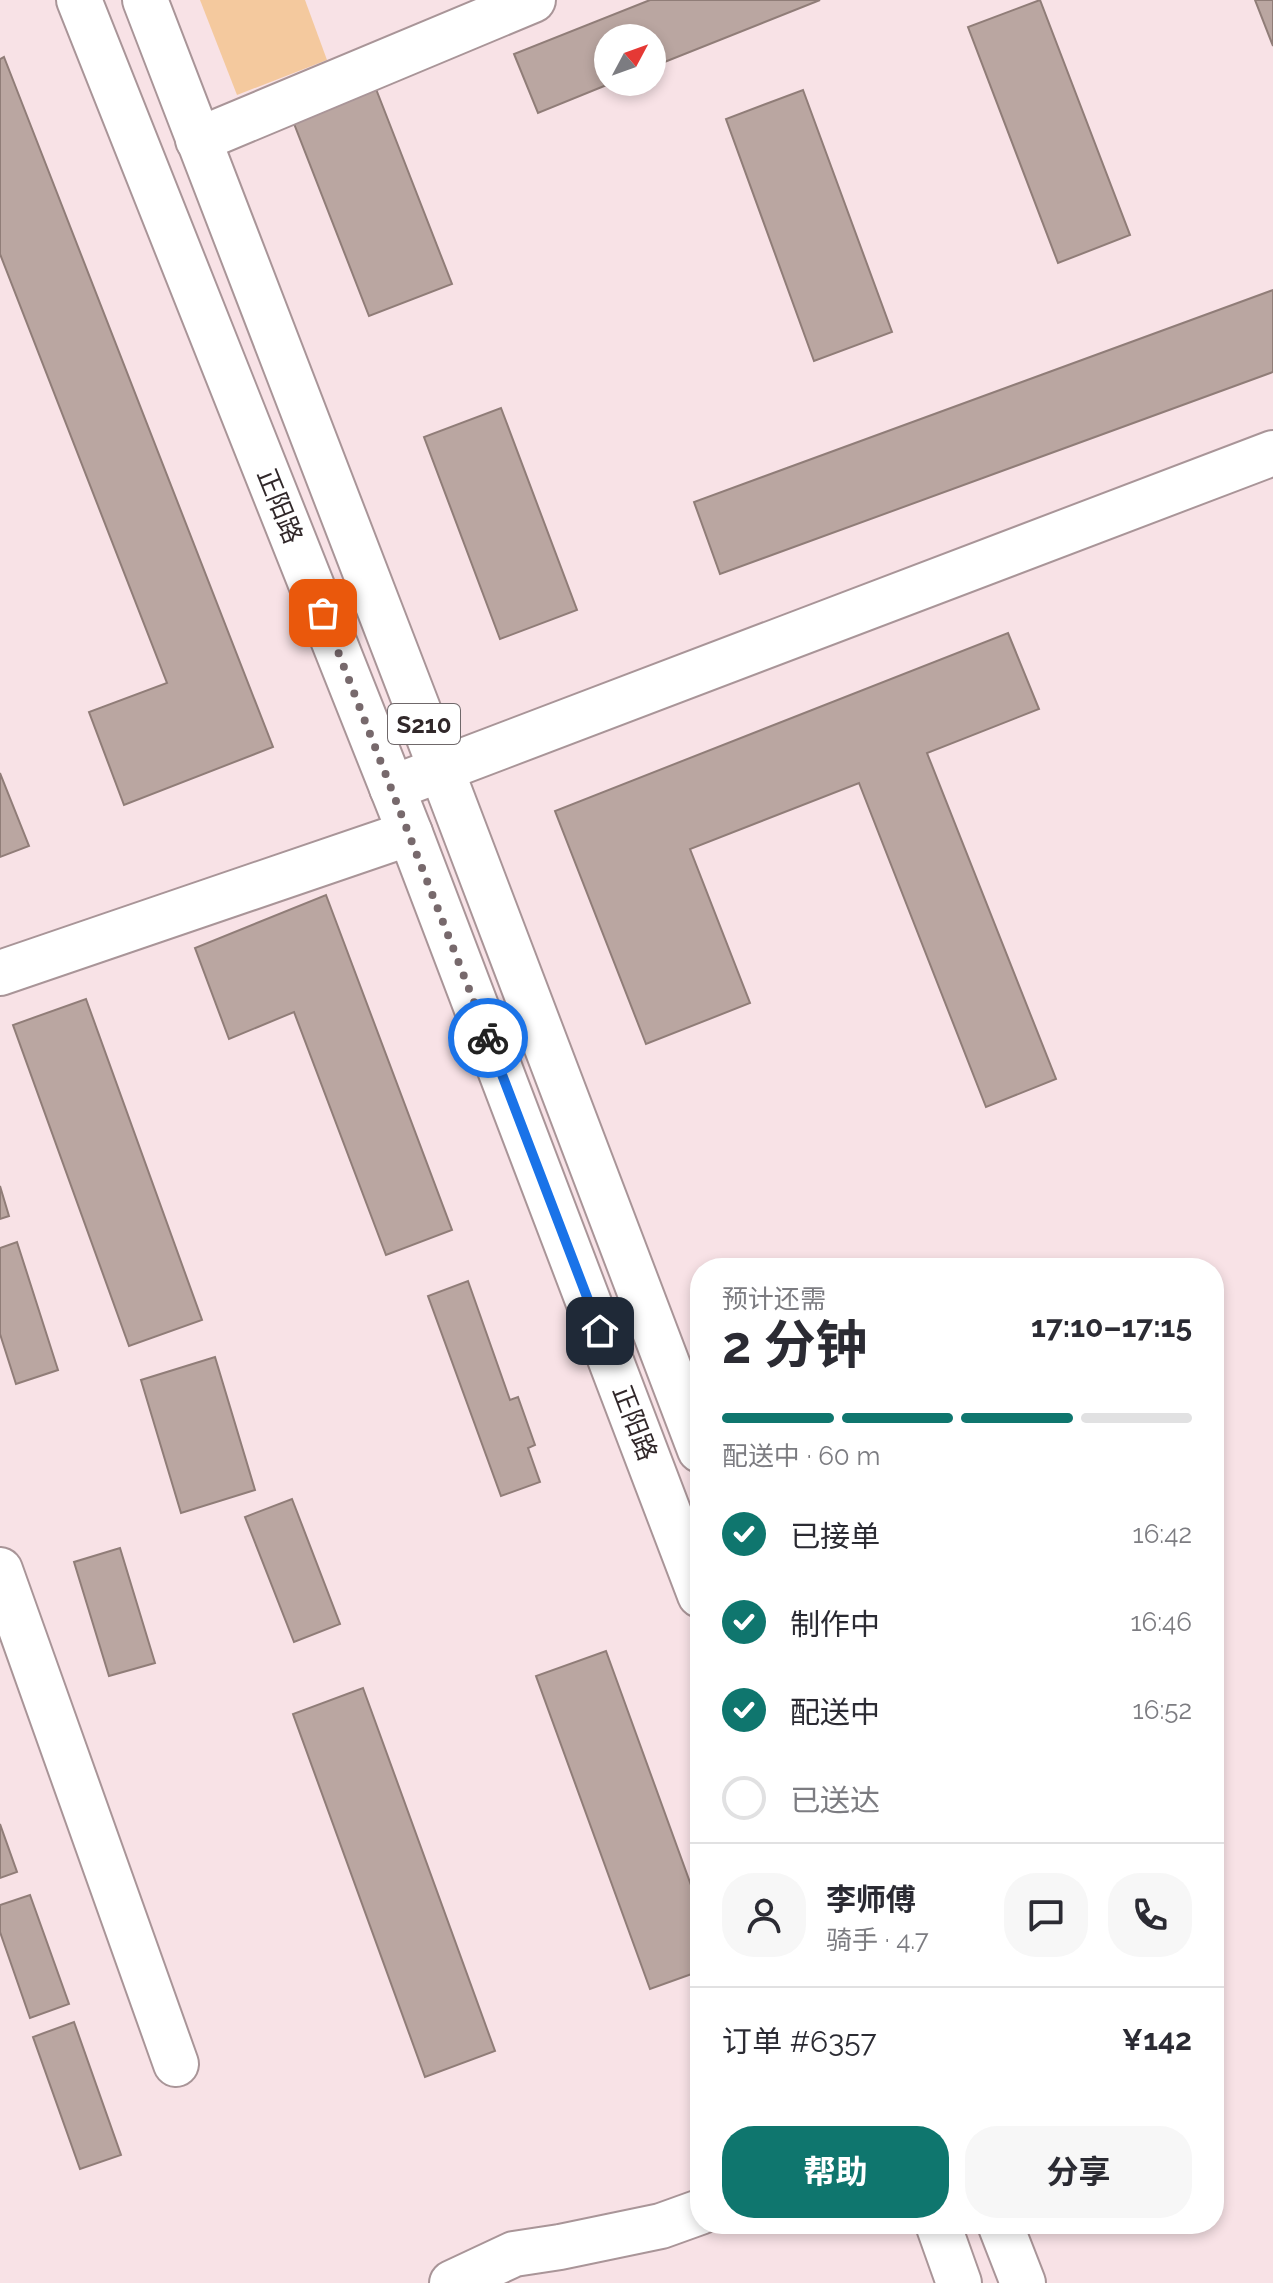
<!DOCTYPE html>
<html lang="zh">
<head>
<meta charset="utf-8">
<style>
  :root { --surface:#fff; --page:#f7f7f7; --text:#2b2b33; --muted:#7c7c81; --line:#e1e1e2; --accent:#0f766e }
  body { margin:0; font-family:Raleway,"Noto Sans SC",sans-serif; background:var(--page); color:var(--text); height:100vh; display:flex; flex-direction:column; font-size:30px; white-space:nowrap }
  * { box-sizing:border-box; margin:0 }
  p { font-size:26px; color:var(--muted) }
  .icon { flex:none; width:44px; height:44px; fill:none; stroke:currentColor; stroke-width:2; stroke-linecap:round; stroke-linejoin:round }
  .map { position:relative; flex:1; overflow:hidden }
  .side { position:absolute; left:690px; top:1258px; width:534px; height:976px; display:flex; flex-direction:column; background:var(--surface); border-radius:32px; box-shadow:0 4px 12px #0003 }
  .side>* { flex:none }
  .needle { width:52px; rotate:49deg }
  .controls { position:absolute; left:594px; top:24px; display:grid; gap:16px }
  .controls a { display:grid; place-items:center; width:72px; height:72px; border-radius:50%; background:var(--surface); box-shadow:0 4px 12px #0003; font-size:40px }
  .pin { position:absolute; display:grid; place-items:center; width:68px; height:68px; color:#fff; margin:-34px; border-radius:16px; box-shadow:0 4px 12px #0006 }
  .courier { position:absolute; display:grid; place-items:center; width:80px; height:80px; margin:-40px; border:6px solid #1a73e8; border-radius:50%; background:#fff; color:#222; box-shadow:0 2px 10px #0007 }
  .overview em { font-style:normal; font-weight:700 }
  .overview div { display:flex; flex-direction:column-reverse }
  .overview { display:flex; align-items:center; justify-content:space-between; height:136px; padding:0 32px }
  h1 { font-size:52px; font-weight:700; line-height:60px }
  .bar { display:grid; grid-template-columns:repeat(4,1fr); gap:12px 8px; align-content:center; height:96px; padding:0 32px }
  .bar i { height:10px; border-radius:6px; background:var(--line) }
  .bar .selected { background:var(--accent) }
  .bar p { grid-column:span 4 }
  .line { display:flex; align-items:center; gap:20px; padding:0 32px; border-top:2px solid var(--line) }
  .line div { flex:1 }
  .round { display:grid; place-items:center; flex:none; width:84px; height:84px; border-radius:32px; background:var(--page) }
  ol { padding:0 32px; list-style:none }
  li { display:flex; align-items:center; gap:24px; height:88px }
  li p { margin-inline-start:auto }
  li .icon { padding:8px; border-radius:50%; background:var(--accent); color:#fff; stroke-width:4 }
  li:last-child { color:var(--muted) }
  li i { width:44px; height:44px; border:4px solid var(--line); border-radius:50% }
  .button { display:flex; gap:16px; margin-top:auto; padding:16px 32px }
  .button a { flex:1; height:92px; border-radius:32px; background:var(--accent); color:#fff; font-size:32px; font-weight:700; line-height:92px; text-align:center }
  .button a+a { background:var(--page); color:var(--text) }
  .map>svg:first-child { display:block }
  .green { fill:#f4c99e }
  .building { fill:#baa6a1; stroke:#907d78; stroke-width:2 }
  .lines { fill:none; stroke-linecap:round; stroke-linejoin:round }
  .minor-casing { stroke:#a99598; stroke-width:48 }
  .major-casing { stroke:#a99598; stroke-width:48 }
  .minor { stroke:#fff; stroke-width:44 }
  .major { stroke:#fff; stroke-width:44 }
  .done { stroke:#77696c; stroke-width:8; stroke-dasharray:0 14.4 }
  .route { stroke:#1a73e8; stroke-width:10 }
  .labels { text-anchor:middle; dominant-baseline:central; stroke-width:7; stroke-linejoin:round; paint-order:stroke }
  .shield { fill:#fff; stroke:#6f686a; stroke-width:2 }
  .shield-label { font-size:24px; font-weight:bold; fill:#31282a }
  .street-label { font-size:26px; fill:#31282a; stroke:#fff }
</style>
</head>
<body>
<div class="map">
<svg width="1273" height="2283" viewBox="0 0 1273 2283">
  <rect width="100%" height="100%" fill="#f8e2e6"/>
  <!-- green -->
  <path class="green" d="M200 0H305L327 60 237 95Z"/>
  <!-- building -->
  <path class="building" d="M650 0H820L652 67V38H608V82H614L538 113 514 54Z
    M1040 0 1130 235 1058 263 968 27Z
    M1255 0H1273V46Z
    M4 57 273 747 124 805 89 712 167 683 0 254V59Z
    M376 89 452 284 369 316 293 121Z
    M803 90 892 332 814 361 726 119Z
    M1273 290V372L720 574 694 502Z
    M501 408 577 610 500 639 424 437Z
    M1008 633 1039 709 927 753 1056 1079 986 1107 859 783 690 849 750 1003 646 1044 555 811Z
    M0 773 29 846 0 857Z
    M326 895 452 1230 386 1255 294 1012 229 1039 195 948Z
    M86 999 202 1320 129 1346 13 1025Z
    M0 1186 9 1216 0 1219Z
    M17 1242 58 1370 16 1384 0 1334V1248Z
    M468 1281 510 1400 518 1397 535 1445 528 1448 540 1482 501 1496 428 1296Z
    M215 1357 255 1490 181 1513 141 1380Z
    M292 1499 340 1624 294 1642 245 1517Z
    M120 1548 155 1663 109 1676 74 1562Z
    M606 1651 700 1910V1971L650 1989 536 1676Z
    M363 1688 495 2051 425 2077 293 1714Z
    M0 1824 17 1872 0 1878Z
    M30 1895 69 2004 30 2018 0 1932V1905Z
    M74 2022 121 2155 80 2169 33 2037Z"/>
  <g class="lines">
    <defs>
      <path id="minor" d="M198 140 533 0
        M392 788 1273 453
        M0 973 410 833
        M0 1570 176 2064
        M452 2283 514 2254 560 2247 661 2226 700 2212"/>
      <path id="major" d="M79 0 410 833 700 1595
        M145 0 441 769 700 1450
        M938 2224 959 2283
        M1000 2224 1023 2283"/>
    </defs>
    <!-- minor casing -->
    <use href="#minor" class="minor-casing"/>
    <!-- major casing -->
    <use href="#major" class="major-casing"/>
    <!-- minor -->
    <use href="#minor" class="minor"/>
    <!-- major -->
    <use href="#major" class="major"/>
  </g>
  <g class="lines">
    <!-- done -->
    <path class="done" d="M323 613 488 1038"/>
    <!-- route -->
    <path class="route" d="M488 1038 600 1331"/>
  </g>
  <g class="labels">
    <!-- shield labels -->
    <rect class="shield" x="388" y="704" width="72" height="40" rx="6"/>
    <g class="shield-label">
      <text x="424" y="724">S210</text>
    </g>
    <!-- street labels -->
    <g class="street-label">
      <text transform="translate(280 506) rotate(68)">正阳路</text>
      <text transform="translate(635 1423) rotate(69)">正阳路</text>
    </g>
  </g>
</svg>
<div class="controls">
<a><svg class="needle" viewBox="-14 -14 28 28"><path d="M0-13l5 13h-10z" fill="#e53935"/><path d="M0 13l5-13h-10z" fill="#7c7c81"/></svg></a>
</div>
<div class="pin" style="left:323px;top:613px;background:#ea580c"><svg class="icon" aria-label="bag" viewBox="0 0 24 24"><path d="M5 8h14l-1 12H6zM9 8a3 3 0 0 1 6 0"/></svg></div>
<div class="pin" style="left:600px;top:1331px;background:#1f2937"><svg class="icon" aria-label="home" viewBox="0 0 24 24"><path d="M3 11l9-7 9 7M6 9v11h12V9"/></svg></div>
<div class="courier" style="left:488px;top:1038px"><svg class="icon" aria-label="bike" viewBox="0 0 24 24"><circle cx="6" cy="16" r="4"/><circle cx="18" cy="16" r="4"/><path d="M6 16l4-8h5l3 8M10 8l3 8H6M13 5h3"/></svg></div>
<section class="side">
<div class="overview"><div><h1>2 分钟</h1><p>预计还需</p></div><em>17:10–17:15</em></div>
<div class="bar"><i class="selected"></i><i class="selected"></i><i class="selected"></i><i></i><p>配送中 · 60 m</p></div>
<ol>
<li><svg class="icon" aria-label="check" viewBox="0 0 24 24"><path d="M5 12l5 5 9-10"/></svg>已接单<p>16:42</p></li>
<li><svg class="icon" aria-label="check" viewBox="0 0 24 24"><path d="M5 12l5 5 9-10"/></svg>制作中<p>16:46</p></li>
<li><svg class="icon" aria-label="check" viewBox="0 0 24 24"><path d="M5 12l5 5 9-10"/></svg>配送中<p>16:52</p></li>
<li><i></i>已送达</li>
</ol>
<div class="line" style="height:144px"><a class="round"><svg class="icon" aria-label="person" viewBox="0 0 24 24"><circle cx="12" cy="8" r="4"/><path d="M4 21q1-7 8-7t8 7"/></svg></a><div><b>李师傅</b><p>骑手 · 4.7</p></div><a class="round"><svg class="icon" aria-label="chat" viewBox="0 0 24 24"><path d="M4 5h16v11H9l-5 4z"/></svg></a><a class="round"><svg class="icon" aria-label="phone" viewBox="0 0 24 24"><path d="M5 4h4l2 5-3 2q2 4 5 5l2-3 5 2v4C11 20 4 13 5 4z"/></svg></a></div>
<div class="line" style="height:104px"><div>订单 #6357</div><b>¥142</b></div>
<div class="button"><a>帮助</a><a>分享</a></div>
</section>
</div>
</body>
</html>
